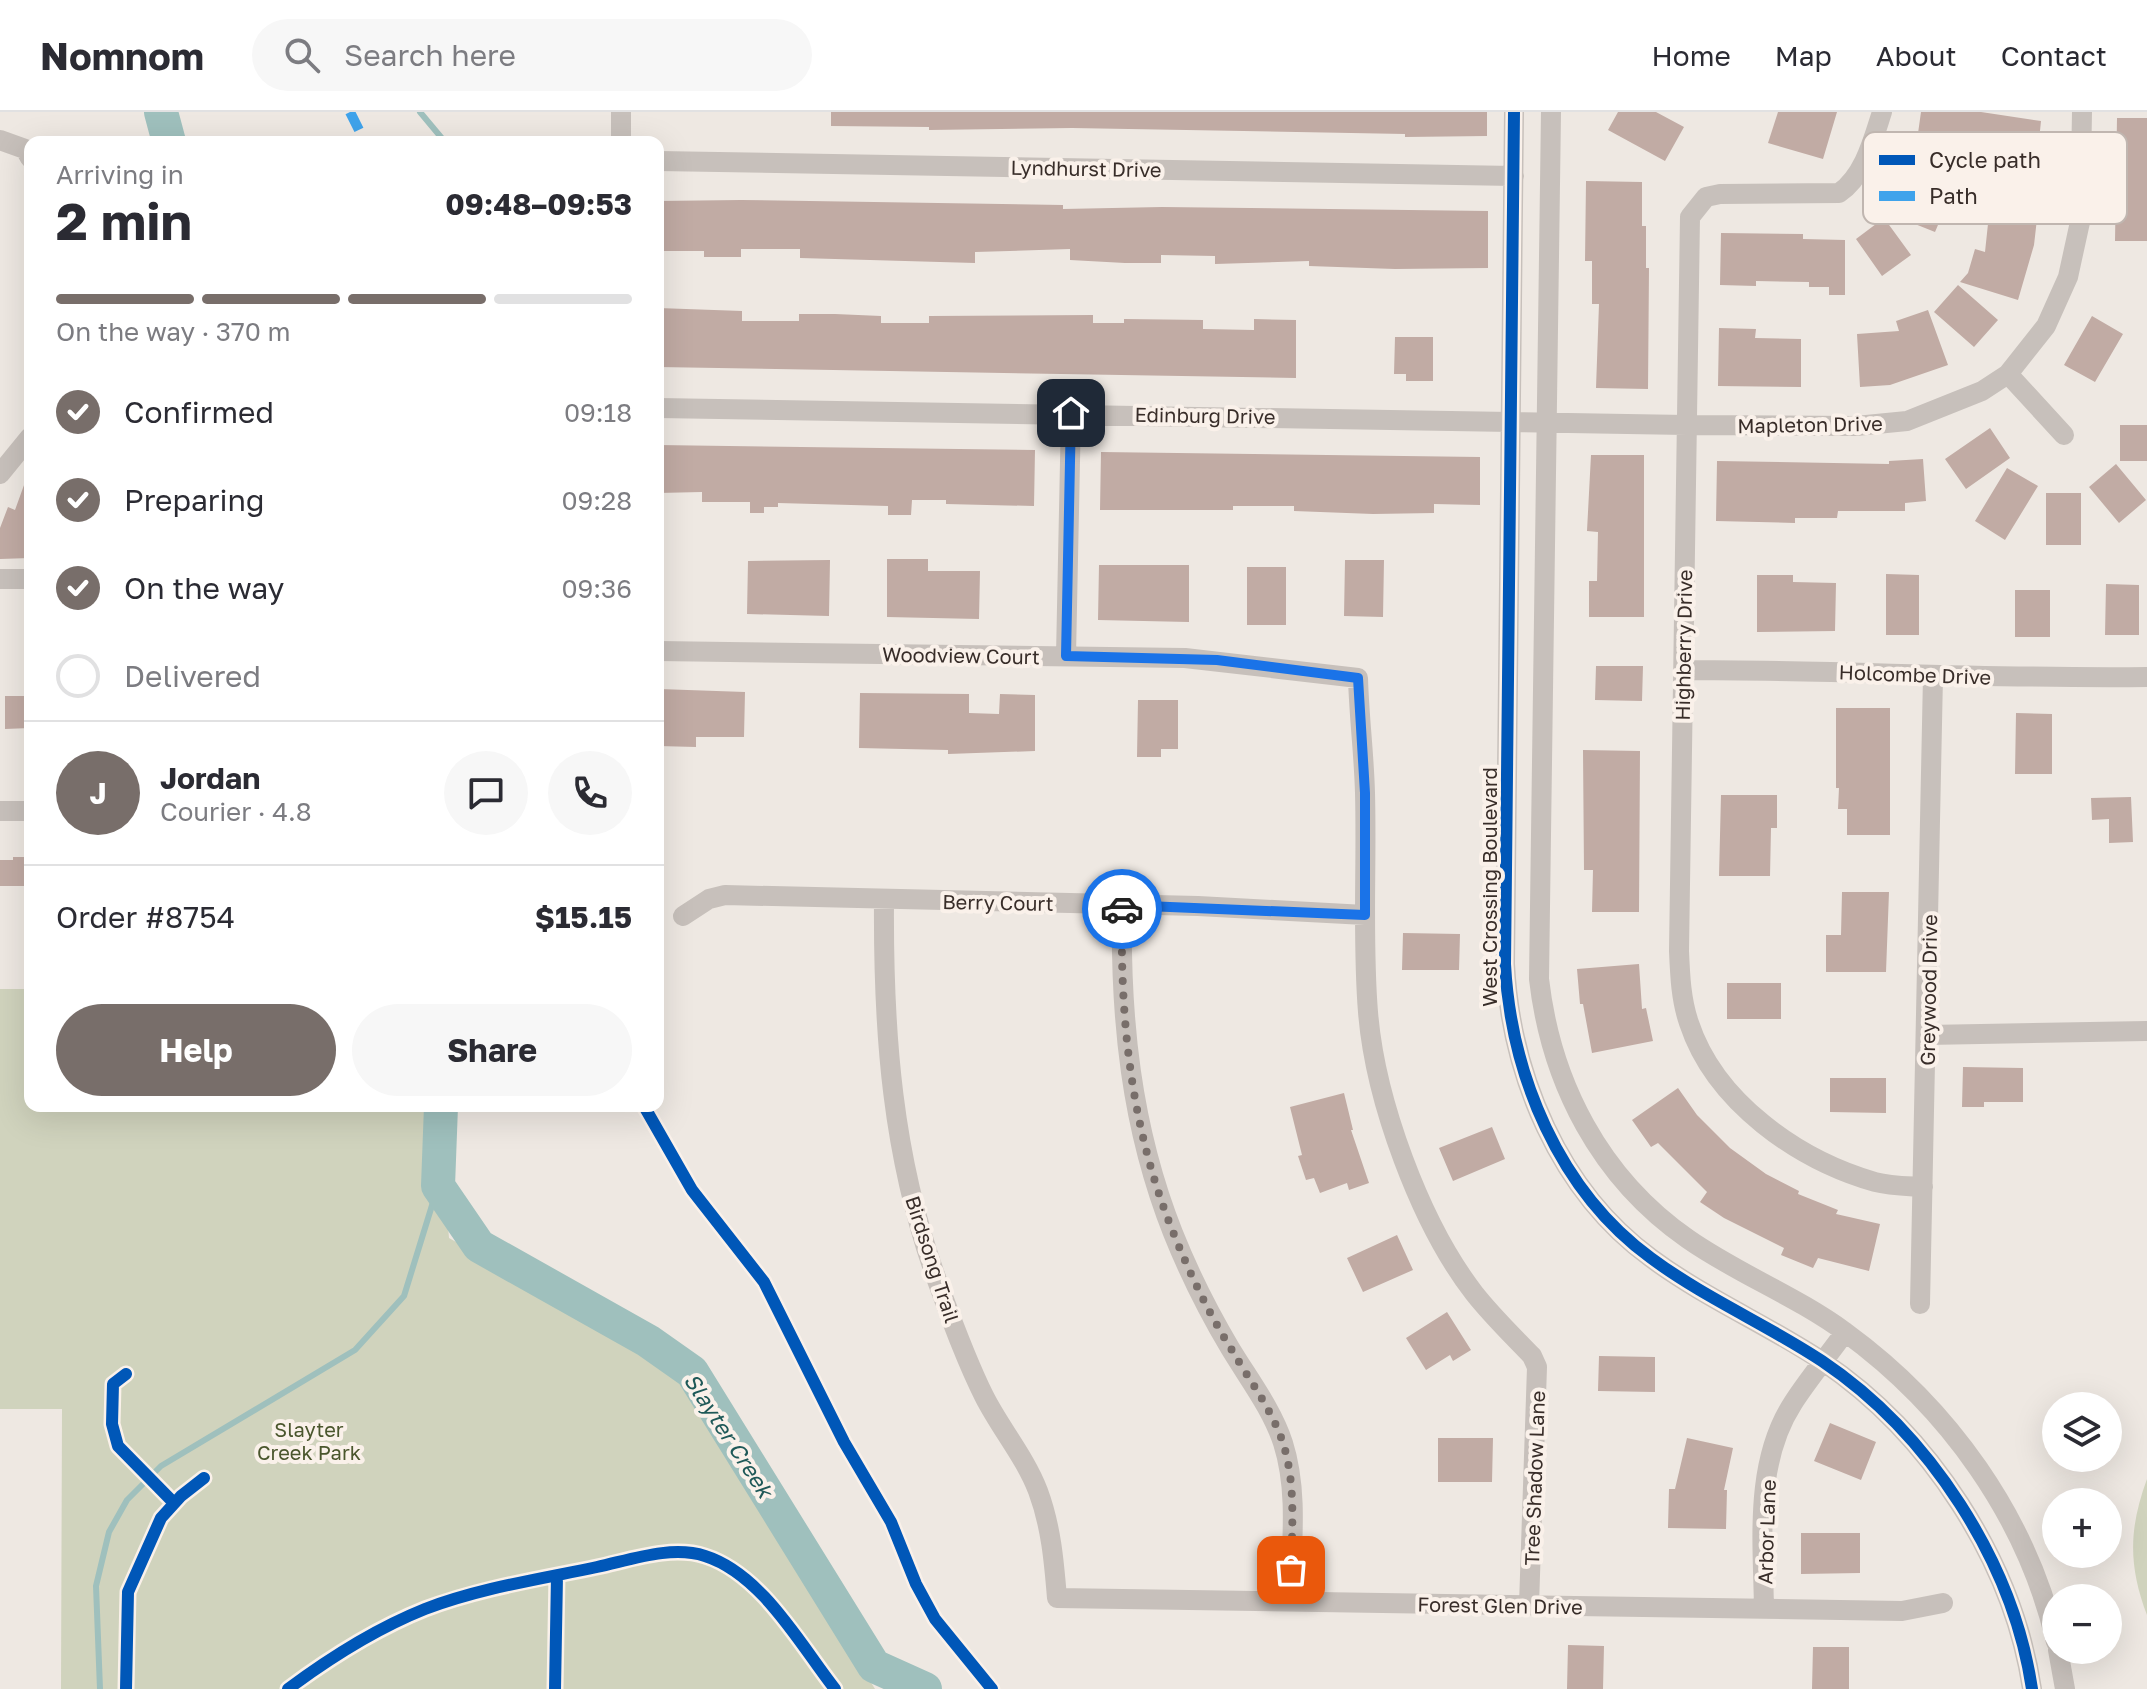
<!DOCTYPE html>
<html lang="en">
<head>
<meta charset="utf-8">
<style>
  :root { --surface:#fff; --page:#f7f7f7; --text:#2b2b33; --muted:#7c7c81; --line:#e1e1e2; --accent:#786e6a }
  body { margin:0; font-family:"Golos Text",sans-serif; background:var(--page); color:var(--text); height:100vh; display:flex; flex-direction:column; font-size:30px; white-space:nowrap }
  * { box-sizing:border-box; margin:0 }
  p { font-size:26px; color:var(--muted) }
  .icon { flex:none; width:44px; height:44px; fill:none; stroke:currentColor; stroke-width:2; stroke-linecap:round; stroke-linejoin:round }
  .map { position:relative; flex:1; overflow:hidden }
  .side { position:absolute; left:24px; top:24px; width:640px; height:976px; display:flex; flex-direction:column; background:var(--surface); border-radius:16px; box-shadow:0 8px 32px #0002 }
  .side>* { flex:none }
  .fabs { position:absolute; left:2042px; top:1280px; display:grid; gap:16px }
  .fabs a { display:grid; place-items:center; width:80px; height:80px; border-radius:50%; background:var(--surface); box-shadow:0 8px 32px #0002; font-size:40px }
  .pin { position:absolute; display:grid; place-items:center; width:68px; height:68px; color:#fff; margin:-34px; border-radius:16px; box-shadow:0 4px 12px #0006 }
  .courier { position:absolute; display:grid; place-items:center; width:80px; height:80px; margin:-40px; border:6px solid #1a73e8; border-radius:50%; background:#fff; color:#222; box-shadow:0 2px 10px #0007 }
  .headline em { font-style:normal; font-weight:700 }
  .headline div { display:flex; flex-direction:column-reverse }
  .headline { display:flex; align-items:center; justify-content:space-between; height:136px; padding:0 32px }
  h1 { font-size:52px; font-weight:700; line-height:60px }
  .bar { display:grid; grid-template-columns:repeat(4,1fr); gap:12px 8px; align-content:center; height:96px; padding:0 32px }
  .bar i { height:10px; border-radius:6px; background:var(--line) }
  .bar .selected { background:var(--accent) }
  .bar p { grid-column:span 4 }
  .line { display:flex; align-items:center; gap:20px; padding:0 32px; border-top:2px solid var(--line) }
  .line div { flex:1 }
  .round { display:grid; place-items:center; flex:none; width:84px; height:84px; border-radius:42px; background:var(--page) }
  ol { padding:0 32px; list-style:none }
  li { display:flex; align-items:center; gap:24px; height:88px }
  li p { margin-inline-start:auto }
  li .icon { padding:8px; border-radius:50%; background:var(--accent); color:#fff; stroke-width:4 }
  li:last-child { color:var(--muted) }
  li i { width:44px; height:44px; border:4px solid var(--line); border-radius:50% }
  .primary-button { display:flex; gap:16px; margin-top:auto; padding:16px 32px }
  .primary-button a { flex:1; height:92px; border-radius:48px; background:var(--accent); color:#fff; font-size:32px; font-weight:700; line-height:92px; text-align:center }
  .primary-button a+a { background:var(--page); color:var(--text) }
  header { display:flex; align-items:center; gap:48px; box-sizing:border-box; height:112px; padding:0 40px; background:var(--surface); border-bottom:2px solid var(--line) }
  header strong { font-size:38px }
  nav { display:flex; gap:44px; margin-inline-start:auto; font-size:28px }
  .search { width:560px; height:72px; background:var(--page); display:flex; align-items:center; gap:20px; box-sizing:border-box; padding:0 28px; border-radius:44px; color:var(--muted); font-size:30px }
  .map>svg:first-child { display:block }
  .green { fill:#d0d3bd }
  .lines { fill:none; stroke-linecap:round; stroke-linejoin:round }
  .stream { stroke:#9fc0bd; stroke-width:6 }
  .river { stroke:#9fc0bd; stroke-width:34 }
  .building { fill:#c1aba4 }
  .minor { stroke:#c7c0bb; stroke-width:20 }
  .quiet { stroke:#3fa3eb; stroke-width:10; stroke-dasharray:20 10; stroke-linecap:butt }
  .cycleway-casing { stroke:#faf1ea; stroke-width:17 }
  .cycleway { stroke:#0057b8; stroke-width:12 }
  .done { stroke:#786e6a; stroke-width:8; stroke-dasharray:0 14.4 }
  .route { stroke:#1a73e8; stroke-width:10 }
  .labels { text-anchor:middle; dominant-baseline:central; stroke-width:8; stroke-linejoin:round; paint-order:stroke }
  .street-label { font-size:20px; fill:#382d29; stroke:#faf1ea }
  .park-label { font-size:20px; fill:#4a562d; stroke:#faf1ea }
  .water-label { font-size:22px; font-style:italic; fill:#1f5958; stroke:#faf1ea }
  .key { fill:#faf1ea; stroke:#c0b6b0; stroke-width:2 }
  .key-label { font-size:22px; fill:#382d29 }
</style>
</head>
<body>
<header>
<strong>Nomnom</strong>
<div class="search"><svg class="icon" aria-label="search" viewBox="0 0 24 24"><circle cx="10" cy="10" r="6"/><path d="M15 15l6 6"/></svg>Search here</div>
<nav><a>Home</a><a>Map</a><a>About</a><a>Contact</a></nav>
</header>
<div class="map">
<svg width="2147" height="1577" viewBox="0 0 2147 1577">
  <rect width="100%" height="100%" fill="#eee8e2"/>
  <!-- green -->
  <path class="green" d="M0 877H30V994H438L449 1126 679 1256 875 1577H61L62 1297H0Z
    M2147 1367V1503C2128 1453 2129 1416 2147 1367Z"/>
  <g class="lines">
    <!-- stream -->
    <path class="stream" d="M420 0 445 30
      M100 1577 96 1474 109 1420 127 1388 161 1354 355 1238 404 1184 438 1074"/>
    <!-- river -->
    <path class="river" d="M161 0 169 30
      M441 994 438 1074 479 1134 648 1229 692 1260 874 1554 925 1577"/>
  </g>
  <!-- building -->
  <path class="building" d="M831 0H1487V24L1405 25V22L1072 16 929 18V15L831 14Z
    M1618 0H1656L1684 15 1665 49 1608 18Z
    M1778 0H1837L1823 47 1768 31Z
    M1921 0H1981L2041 9 2035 68 1947 56 1943 85 1949 87 1935 120 1885 100 1899 66 1911 71Z
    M2117 6H2147V129H2115Z
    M1586 69 1642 70V114H1646V156H1649L1648 277 1596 276 1599 192H1592V149H1585Z
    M741 88 1063 93V97L1162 95 1488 99V156L1395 157 1309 154V149L1215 152V144L1161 143V151H1125L1070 148V137L975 140V151L800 146V137H741V145H704V139H658V89Z
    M1990 93 2038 98 2034 133 2018 188 1960 170 1968 161 1975 137 1985 140Z
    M1884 106 1911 143 1882 164 1856 127Z
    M1721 121 1803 122V127L1845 128V183H1829V175H1809V170L1756 169V174L1720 173Z
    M1958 173 1998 208 1974 235 1934 200Z
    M658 196 742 199V209H799V202H835L881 204V211H929V204L1093 203V211H1124V207L1203 208V217L1254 218V207L1296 208V266L658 255Z
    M1928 198 1948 253 1890 273 1860 275 1857 222 1899 219 1896 209Z
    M2092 204 2123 222 2095 270 2064 253Z
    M1719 216 1756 217 1755 226 1801 227V275L1718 274Z
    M1395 225H1433V269H1406V262H1394Z
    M2120 313H2147V349H2120Z
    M1990 316 2010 346 1966 377 1945 347Z
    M658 333 1035 338 1034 394 946 392V388H912L911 403H888V394L778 391V395H764V401H750V390H702V380L658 381Z
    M1101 340 1480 345V393L1434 392V401L1373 402 1294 399V394H1233V398H1100Z
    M1591 343H1644V505H1589V469H1597L1598 420 1587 419Z
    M1923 347 1926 389 1905 391V399H1838L1837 406H1795V411L1716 409 1717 349 1889 352V349Z
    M2116 352 2146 388 2119 411 2089 375Z
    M2007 356 2038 374 2005 428 1975 409Z
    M28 362 30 446 0 447V416L8 395 15 398Z
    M2046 381H2081V433H2046Z
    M887 447H928V459H980L979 507 887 505Z
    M830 448 829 504 747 502 748 449Z
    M1345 448H1384L1383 505 1344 504Z
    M1099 453H1189V510L1098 508Z
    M1247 455H1286V513H1247Z
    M1886 462 1919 463V523H1886Z
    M1757 463H1793V470L1836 471 1835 519 1757 520Z
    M2106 472 2139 473V523H2105Z
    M2015 478H2050V525H2015Z
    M1596 554H1643L1642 589 1595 588Z
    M659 577 745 580 744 625H696V635L658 634Z
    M860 581 969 582V601L999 602 1000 582 1035 583V639L948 642V638L859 636Z
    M5 584H29L30 616 5 617Z
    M1138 588H1178V637H1161V645H1137Z
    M1836 596H1890V723H1847V697H1838L1839 676H1836Z
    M2016 601 2052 602V662H2015Z
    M1583 638 1640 639 1639 800H1592L1593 758H1584Z
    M1721 683H1777V716H1771L1770 764H1719Z
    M2131 685 2133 730 2109 731V707L2092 708 2091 686Z
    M13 745H30V774H0V748H13Z
    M1842 780H1889L1886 860H1826V823H1841Z
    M1403 821 1460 822 1459 858H1402Z
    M1639 852 1642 897 1646 896 1653 929 1592 941 1583 892H1580L1577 857Z
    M1727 871H1781V907H1727Z
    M1963 955 2023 956V990H1984V995H1962Z
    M1830 966H1886V1001L1830 1000Z
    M1678 976 1697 1003 1730 1036 1766 1062 1799 1079 1798 1082 1838 1098 1836 1102 1880 1112 1869 1159 1818 1146 1813 1156 1781 1143 1784 1136 1724 1106 1700 1090 1707 1080 1658 1031 1651 1035 1632 1008Z
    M1344 981 1353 1018H1351L1369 1071 1349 1078 1347 1071 1320 1081 1314 1066 1306 1068 1298 1044 1302 1043 1290 995Z
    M1492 1015 1505 1047 1453 1069 1439 1036Z
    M1397 1123 1413 1158 1363 1180 1347 1146Z
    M1447 1200 1471 1238 1453 1249 1450 1243 1426 1258 1406 1226Z
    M1599 1244 1655 1245V1280L1598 1279Z
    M1830 1311 1876 1330 1861 1368 1814 1349Z
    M1438 1326H1493L1492 1370H1438Z
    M1687 1326 1733 1336 1724 1378H1727L1726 1417 1668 1416 1669 1377H1675Z
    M1801 1421H1860V1461L1801 1462Z
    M1568 1533 1604 1534 1603 1577H1567Z
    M1813 1535H1849V1577H1812Z"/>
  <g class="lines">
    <!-- minor -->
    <path class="minor" d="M1514 0 1505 852C1511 963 1559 1079 1651 1146 1705 1186 1766 1212 1822 1249 1929 1321 2013 1449 2032 1577
      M1551 0 1539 867C1551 971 1600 1066 1688 1127 1738 1162 1796 1184 1845 1220 1948 1295 2027 1405 2056 1530
      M1882 0C1873 28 1864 64 1839 81L1720 82 1706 85 1690 105 1679 839C1680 863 1681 888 1689 911 1715 990 1798 1048 1875 1070 1890 1074 1907 1074 1923 1075
      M0 28 25 37 30 46
      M621 30V0
      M658 49 1514 64
      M2008 262 2064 323
      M658 296 1686 313 1856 314 1907 309 1982 279 2008 262 2046 214 2068 165 2080 110 2082 0
      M0 362 30 325
      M0 467H30
      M658 539 1185 546 1358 566C1359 604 1364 642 1365 681 1367 754 1362 827 1368 900 1375 988 1420 1111 1474 1181 1492 1204 1512 1223 1532 1244L1537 1255 1529 1493
      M1066 544 1071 301
      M1683 558C1837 558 1992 567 2147 565
      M0 699H30
      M884 788C883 920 892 1046 938 1171 952 1209 966 1248 984 1284 1000 1316 1025 1345 1038 1379 1051 1414 1054 1449 1057 1486L1902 1499 1943 1491
      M1122 793C1120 907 1131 1015 1173 1121 1189 1161 1208 1199 1230 1236 1248 1266 1272 1297 1283 1331 1299 1381 1291 1437 1290 1489
      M683 804 709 787 725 783 1198 794 1365 803
      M1927 923 2147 919
      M1920 1192 1933 564
      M1764 1497C1763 1429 1754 1351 1793 1291 1809 1266 1828 1244 1845 1220
      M2058 1538 2065 1577"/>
    <!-- quiet -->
    <path class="quiet" d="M350 0 365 30"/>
    <defs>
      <path id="cycleway" d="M1514 0 1505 852C1511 963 1559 1079 1651 1146 1705 1186 1766 1212 1822 1249 1929 1321 2013 1449 2032 1577
        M644 994 692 1078 764 1170 844 1330 891 1410 916 1472 935 1507 992 1577
        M126 1262 113 1272 112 1312 118 1334 174 1391
        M126 1577 128 1480 161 1406 181 1384 204 1366
        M288 1577C331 1545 375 1517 425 1497 480 1476 540 1467 597 1455 630 1448 671 1433 705 1444 762 1462 801 1534 835 1577
        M555 1577 557 1464"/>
    </defs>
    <!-- cycleway casing -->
    <use href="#cycleway" class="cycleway-casing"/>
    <!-- cycleway -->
    <use href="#cycleway" class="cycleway"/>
  </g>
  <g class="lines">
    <!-- done -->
    <path class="done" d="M1122 797C1120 909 1131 1016 1173 1120 1190 1162 1209 1202 1233 1240 1250 1269 1272 1298 1283 1331 1296 1372 1292 1416 1291 1458"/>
    <!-- route -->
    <path class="route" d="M1071 301 1066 544 1217 548 1358 566 1365 681V803L1122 793V797"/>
  </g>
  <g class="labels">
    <!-- street labels -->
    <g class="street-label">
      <text transform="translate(1086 56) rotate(1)">Lyndhurst Drive</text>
      <text transform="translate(1205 303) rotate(1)">Edinburg Drive</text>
      <text transform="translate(1810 312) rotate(-1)">Mapleton Drive</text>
      <text transform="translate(1683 533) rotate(-89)">Highberry Drive</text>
      <text transform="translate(961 543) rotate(1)">Woodview Court</text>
      <text transform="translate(1915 562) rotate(2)">Holcombe Drive</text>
      <text transform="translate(1489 775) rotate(-90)">West Crossing Boulevard</text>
      <text transform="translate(998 790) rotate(1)">Berry Court</text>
      <text transform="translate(1928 878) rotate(-89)">Greywood Drive</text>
      <text transform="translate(933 1147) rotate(72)">Birdsong Trail</text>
      <text transform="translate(1534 1366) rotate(-88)">Tree Shadow Lane</text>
      <text transform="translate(1766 1420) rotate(-88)">Arbor Lane</text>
      <text transform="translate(1500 1493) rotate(1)">Forest Glen Drive</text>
    </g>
    <!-- park labels -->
    <g class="park-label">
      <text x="309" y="1317">Slayter<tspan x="309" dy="23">Creek Park</tspan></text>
    </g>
    <!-- water labels -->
    <g class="water-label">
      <text transform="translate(729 1323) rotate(57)">Slayter Creek</text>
    </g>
  </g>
  <!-- legend -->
  <rect x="1863" y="20" width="264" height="92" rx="12" class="key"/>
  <rect x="1879" y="43" width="36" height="10" fill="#0057b8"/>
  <rect x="1879" y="79" width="36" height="10" fill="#3fa3eb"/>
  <g class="key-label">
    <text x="1929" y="56">Cycle path</text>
    <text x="1929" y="92">Path</text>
  </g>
</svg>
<div class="fabs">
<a><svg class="icon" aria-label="layers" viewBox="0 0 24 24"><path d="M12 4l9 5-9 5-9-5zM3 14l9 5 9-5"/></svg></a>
<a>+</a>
<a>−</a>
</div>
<div class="pin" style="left:1291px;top:1458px;background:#ea580c"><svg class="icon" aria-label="bag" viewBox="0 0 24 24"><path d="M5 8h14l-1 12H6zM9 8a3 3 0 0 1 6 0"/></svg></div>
<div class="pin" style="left:1071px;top:301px;background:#1f2937"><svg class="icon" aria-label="home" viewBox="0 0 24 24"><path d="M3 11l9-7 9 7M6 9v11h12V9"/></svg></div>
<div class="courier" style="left:1122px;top:797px"><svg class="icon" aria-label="car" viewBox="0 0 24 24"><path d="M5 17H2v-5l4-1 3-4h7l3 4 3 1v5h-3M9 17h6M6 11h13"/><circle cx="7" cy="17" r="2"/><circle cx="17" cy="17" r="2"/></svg></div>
<section class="side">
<div class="headline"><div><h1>2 min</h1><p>Arriving in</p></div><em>09:48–09:53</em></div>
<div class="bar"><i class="selected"></i><i class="selected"></i><i class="selected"></i><i></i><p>On the way · 370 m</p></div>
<ol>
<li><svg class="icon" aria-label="check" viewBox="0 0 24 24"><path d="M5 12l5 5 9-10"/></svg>Confirmed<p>09:18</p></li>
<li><svg class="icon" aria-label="check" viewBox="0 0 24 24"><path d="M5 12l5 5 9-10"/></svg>Preparing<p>09:28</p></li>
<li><svg class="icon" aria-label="check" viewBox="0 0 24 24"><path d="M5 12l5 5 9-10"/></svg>On the way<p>09:36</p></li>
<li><i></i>Delivered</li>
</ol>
<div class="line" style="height:144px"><b class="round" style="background:var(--accent);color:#fff">J</b><div><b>Jordan</b><p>Courier · 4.8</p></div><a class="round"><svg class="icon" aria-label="chat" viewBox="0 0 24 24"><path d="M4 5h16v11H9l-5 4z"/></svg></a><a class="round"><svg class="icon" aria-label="phone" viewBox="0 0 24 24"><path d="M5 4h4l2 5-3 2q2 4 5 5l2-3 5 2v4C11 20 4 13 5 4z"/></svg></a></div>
<div class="line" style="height:104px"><div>Order #8754</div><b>$15.15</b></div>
<div class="primary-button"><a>Help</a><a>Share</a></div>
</section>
</div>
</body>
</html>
